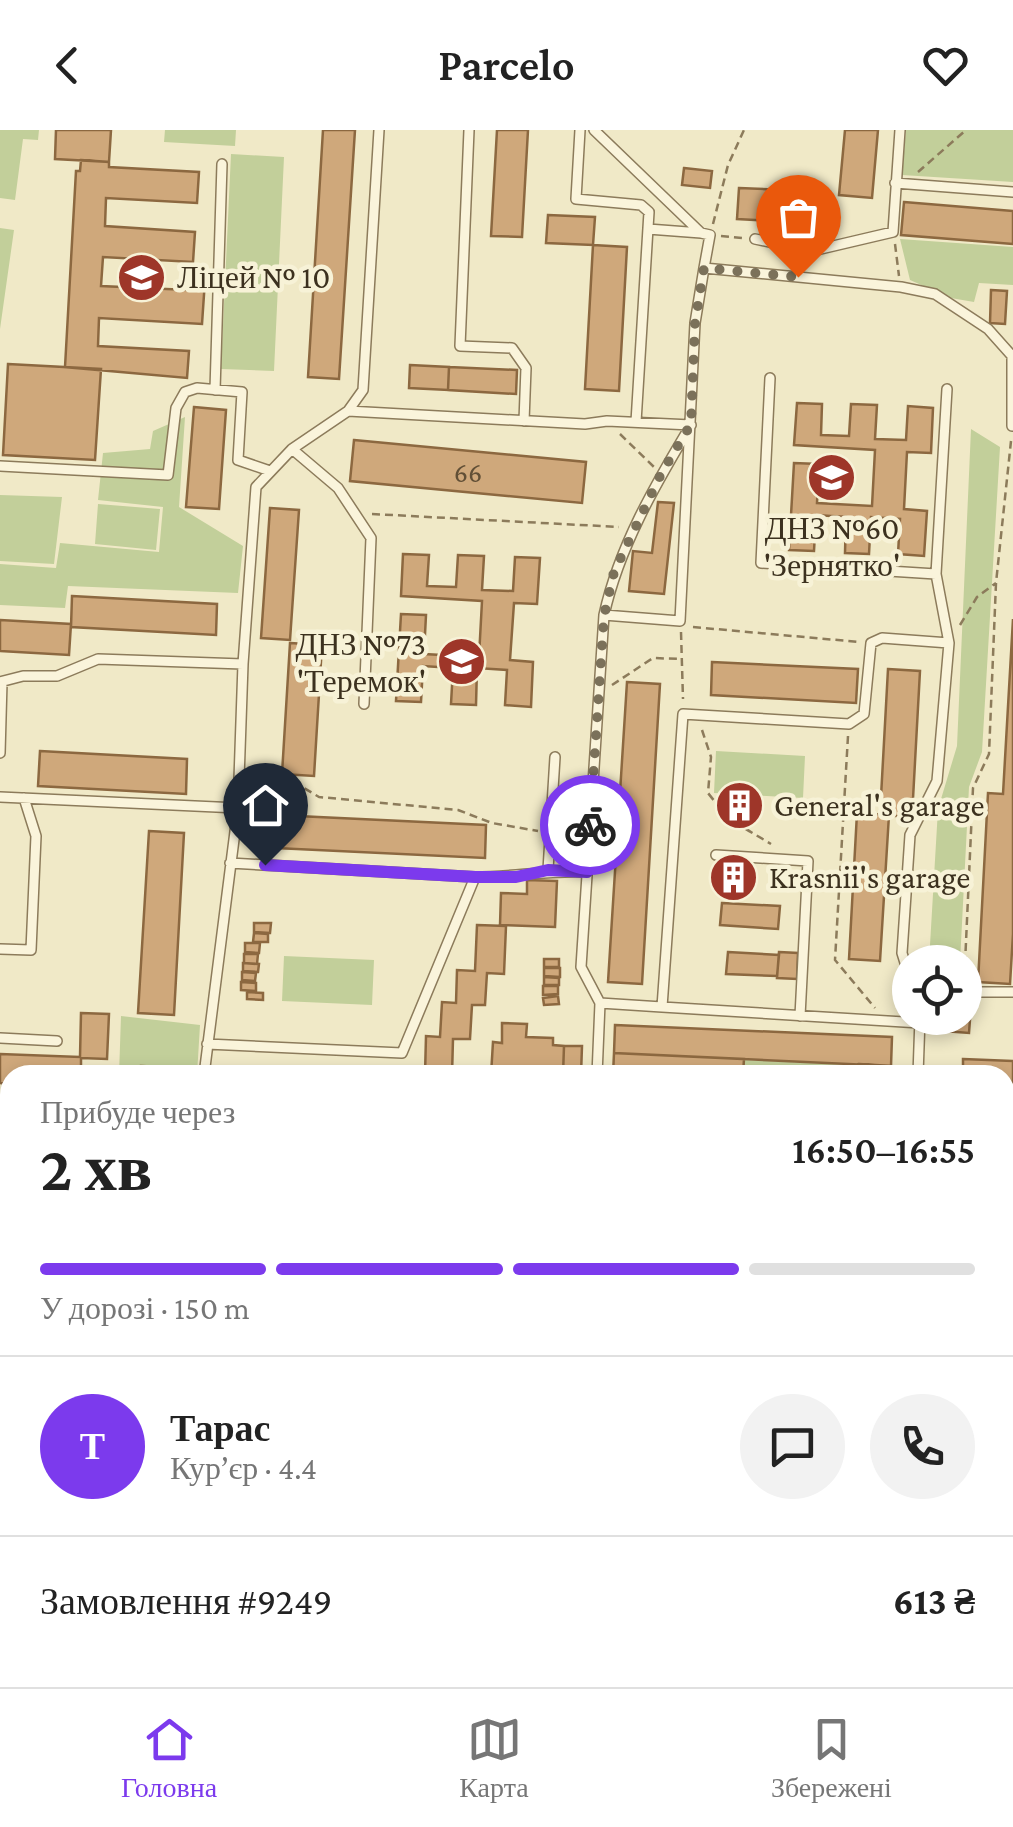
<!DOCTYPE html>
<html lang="uk">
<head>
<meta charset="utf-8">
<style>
  :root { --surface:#fff; --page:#f2f2f2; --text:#222; --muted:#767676; --line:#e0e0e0; --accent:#7c3aed }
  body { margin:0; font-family:"Crimson Pro",serif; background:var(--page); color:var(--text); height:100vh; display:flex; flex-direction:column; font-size:38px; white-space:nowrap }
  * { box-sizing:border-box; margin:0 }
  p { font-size:32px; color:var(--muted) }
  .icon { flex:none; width:55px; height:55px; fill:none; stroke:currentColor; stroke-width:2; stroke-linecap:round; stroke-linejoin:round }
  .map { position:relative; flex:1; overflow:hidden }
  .details { position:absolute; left:0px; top:935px; width:1015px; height:622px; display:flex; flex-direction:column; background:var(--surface); border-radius:30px 30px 0 0; box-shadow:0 5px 15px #0003 }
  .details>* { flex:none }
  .buttons { position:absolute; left:892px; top:815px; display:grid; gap:20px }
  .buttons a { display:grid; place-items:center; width:90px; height:90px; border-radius:50%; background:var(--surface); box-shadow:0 5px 15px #0003; font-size:50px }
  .pin { position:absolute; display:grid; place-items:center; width:85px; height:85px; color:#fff; margin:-102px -42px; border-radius:50% 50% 50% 0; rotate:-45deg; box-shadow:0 0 10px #0007 }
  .pin .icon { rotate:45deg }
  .courier { position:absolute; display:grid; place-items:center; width:100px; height:100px; margin:-50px; border:8px solid #7c3aed; border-radius:50%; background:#fff; color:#222; box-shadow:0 2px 12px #0007 }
  .head em { font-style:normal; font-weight:600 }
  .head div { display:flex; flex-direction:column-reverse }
  .head { display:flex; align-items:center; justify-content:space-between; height:170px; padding:0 40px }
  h1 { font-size:65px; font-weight:600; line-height:75px }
  .bar { display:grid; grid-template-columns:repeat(4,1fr); gap:15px 10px; align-content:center; height:120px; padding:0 40px }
  .bar i { height:12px; border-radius:8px; background:var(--line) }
  .bar .selected { background:var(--accent) }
  .bar p { grid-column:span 4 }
  .line { display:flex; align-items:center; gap:25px; padding:0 40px; border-top:2px solid var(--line) }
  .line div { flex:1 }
  .round { display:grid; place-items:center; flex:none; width:105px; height:105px; border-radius:52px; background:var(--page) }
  header { display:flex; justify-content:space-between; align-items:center; height:130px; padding:0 40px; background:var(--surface); font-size:45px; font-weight:600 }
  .menu { display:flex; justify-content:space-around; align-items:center; height:140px; border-top:2px solid var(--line); background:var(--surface); font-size:28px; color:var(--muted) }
  .menu a { display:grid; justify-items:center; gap:5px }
  .menu .selected { color:var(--accent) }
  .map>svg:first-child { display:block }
  .green { fill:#c2cf9a }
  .building { fill:#cfa87b; stroke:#8c6840; stroke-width:2.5 }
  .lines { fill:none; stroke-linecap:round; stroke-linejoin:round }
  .lane-casing { stroke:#8c7b5b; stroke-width:12 }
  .secondary-casing { stroke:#6e5c3e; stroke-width:29 }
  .path { stroke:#8c7b5b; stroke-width:2.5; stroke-dasharray:8 5; stroke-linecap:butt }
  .lane { stroke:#faf4db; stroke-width:9 }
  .secondary { stroke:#faf4db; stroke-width:25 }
  .done { stroke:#7b715a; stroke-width:10; stroke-dasharray:0 18 }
  .route { stroke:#7c3aed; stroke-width:12 }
  .labels { text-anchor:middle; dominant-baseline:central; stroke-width:9; stroke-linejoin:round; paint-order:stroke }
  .number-label { font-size:28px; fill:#614f36 }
  .poi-label { font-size:32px; fill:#3c311f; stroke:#f7f2d7; text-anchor:start }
</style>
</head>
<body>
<header><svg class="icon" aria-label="back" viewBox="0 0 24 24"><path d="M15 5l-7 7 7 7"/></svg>Parcelo<svg class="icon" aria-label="heart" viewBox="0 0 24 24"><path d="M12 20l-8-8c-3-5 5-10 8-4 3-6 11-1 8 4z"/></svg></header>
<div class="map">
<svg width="1013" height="1557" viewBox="0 0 1013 1557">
  <rect width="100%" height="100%" fill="#f0e9c7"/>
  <!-- green -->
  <path class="green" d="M0 0H39L38 10 23 9 15 70 0 68Z
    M165 0H236L235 16 164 12Z
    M906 0H1013V52L902 45Z
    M231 24 284 27 274 241 221 239Z
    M0 98 14 100 0 199Z
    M900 109 1013 117V155L979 153 974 172 951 168 910 150Z
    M185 287 179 377 243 416 238 463 68 456 65 478 0 475V434L56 438 60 413 159 422 163 377 98 370 103 323 150 319 153 301Z
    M971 299 1000 317 982 622 969 657 960 832H929L938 679 957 616Z
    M0 365 62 367 54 434 0 431Z
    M98 374 160 379 156 420 95 414Z
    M716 621 805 626 803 668 714 663Z
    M284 826 374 830 372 875 282 871Z
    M121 886 200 895 197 945H119Z
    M744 930 855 935V945H744Z"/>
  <!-- building -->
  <path class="building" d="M56 0H111L109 32 55 29Z
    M323 0H355L339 249 308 247Z
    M497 0H528L522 107 491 106Z
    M845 0H878L872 68 839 65Z
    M81 30 109 32V37L199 42 197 73 106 68 105 96 195 102 193 132 103 127 101 156 188 160 189 149 205 150 202 194 99 188 98 216 189 221 187 248 65 237 76 41H80Z
    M684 38 712 41 710 58 682 55Z
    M739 58 830 62 828 94 737 89Z
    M904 72 1013 81V114L901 105Z
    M548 85 595 87 593 115 546 113Z
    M593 115 627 117 619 261 585 259Z
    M991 160 1007 161 1005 194 990 193Z
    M8 234 101 239 95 330 3 325Z
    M410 235 449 237 448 260 409 258Z
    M449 237 517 240 516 264 448 260Z
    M797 273 822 274 821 305 849 306 851 274 877 275 875 309 906 310 908 276 933 278 931 323 907 322 904 379 927 381 924 426 898 424 900 389 871 387 869 424 845 423 846 387 816 385 814 421 789 420 794 333 819 334 817 373 872 376 875 320 794 315Z
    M194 277 226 280 219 379 186 377Z
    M354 310 586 332 582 373 350 351Z
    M658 372 674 373 664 464 629 461 633 421 652 423Z
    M270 378 299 380 290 510 261 508Z
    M403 424 429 425 427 456 456 457 458 425 484 426 482 460 513 461 515 427 540 428 537 474 514 473 510 530 533 532 531 577 505 575 507 540 477 538 476 575 451 574 453 538 423 536 421 572 396 571 401 484 426 485 424 524 479 527 482 471 401 466Z
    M72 466 217 474 216 505 71 497Z
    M1013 489V804L1010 854 978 852 988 663 1003 664Z
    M0 490 71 494 69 525 0 521Z
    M290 513 322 515 314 646 282 644Z
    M712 532 858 539 856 573 711 565Z
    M888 539 920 541 912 687 880 685Z
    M627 552 660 554 642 854 608 852Z
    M40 621 187 629 186 664 38 656Z
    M735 668H744L743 683 734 682Z
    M857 683 889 685 880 831 849 829Z
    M255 684 486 695 485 728 254 717Z
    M149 701 184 703 174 885 138 883Z
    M730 738 740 739 739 755H729Z
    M527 750 557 751 555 797 500 795 501 763 527 764Z
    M722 773 780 776 778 799 720 795Z
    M254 793H271L270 803 254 802Z
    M477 795 506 796 504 844 487 843 485 875H472L470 909H453L452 945H425L426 906 440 907 442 872 456 873 457 840 475 841Z
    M254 803 268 804V812H253Z
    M245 813H260L259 823 245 822Z
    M728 822 779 825 777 846 726 844Z
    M779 822 798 823 797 849 777 848Z
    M244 824H258L257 834 244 833Z
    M544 829H559V837H544Z
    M243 833 259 834 258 842 243 841Z
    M544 838H560V847L544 846Z
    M242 842 256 843 255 851 242 850Z
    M544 847 559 848V855H544Z
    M241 852 256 853V861L241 860Z
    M543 856H558V864L543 865Z
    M247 862 263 863V870L247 869Z
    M558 866 559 874 544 875 543 868Z
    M965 875 971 876 969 903 944 901 945 888H965Z
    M81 883 109 884 107 929 81 928V945H10V954L0 953V924L80 927Z
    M502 893 527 894 526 907 553 908V915L564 916 563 945H491L493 912 502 913Z
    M615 895 892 907 891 936 614 923Z
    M564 916H582L581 945H563Z
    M614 923 744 929 743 945H613Z
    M963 929 1013 931V961H1005V945H963Z
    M859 934 891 936 890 945H858Z
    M141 936 182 938V945H141Z
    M1005 961H1013V995H1005Z
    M1005 995H1013V1023H1005Z
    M0 1079H10V1113L0 1112Z
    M1005 1137H1013V1225H1006L1005 1221Z
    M0 1228 10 1229V1248L0 1247Z
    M4 1254H10V1285L2 1284Z
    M1005 1341 1013 1342V1375H1005Z
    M0 1356 10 1367V1398L0 1407Z
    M0 1485H10V1521H0Z
    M366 1548H401L400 1557H366Z
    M519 1548 567 1550V1557H519Z
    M705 1548H838V1557L705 1555Z
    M907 1548H998L997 1557H906Z"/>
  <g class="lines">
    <defs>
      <path id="lane" d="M469 0 460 216 512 218 526 238 524 291
        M580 0 576 69 641 75 649 82 636 292
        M594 0 701 103 710 105 704 138 901 157 935 164 988 199 1013 227
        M895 53 1013 62
        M648 99 701 103
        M755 109 812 121 893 102 900 0
        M1012 227V296
        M770 248 761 433 936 444
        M947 259 936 444 949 513
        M215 260 222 34
        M348 281 585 294 607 291 691 295C655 355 619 417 604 485L581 837 600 873
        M292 319 338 358 371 408 364 574
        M0 336 168 345 176 278 185 262 197 258 242 262 238 330 270 341
        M604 485 680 491 695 193 704 138
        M0 552 23 546H57L98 529 243 534
        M0 623 2 552
        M0 667 238 678
        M716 725 808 731 800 886
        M230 733 475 747C513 747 549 740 587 742
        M548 740 555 627
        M0 819 31 820 36 706 24 668
        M965 862H1013
        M662 877 920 893
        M0 908 57 911
        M207 914 402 923 475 747
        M204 945 238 678 243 534 256 357 292 319 348 281 363 260 379 0
        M597 945 600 873 662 877 683 584 849 594 864 584 871 513 882 508 949 513 937 651 910 705 902 823 910 849
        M918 945 920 888
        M0 1167 3 1165 5 1137
        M1005 1321 1013 1322
        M0 1335 10 1349
        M0 1437 10 1433
        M7 1557 8 1548 136 1557
        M190 1557 203 1550
        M330 1557V1548
        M421 1557 422 1548"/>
      <path id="secondary" d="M0 985H10
        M1005 1041 1013 1042
        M0 1050 10 1051
        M1005 1107 1013 1108"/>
    </defs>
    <!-- lane casing -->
    <use href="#lane" class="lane-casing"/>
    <!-- secondary casing -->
    <use href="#secondary" class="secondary-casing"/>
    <!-- path -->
    <path class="path" d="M918 42 966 0
      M713 94 728 35 744 0
      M721 106 743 108
      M895 114 899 146
      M620 304 654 337
      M372 384 619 397
      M960 495 977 467 996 453
      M693 497 859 512
      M681 502 683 569
      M612 555 653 528 682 529
      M702 600 711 627 708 663C732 694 740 695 771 714
      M848 606 835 830 875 878
      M254 658 268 654 299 655 319 667 458 680 492 693 538 701
      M965 834 973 658 989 624 996 453 1011 311
      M0 1015 10 1016
      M1005 1073H1013
      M299 1557 310 1548"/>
    <!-- lane -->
    <use href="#lane" class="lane"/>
    <!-- secondary -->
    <use href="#secondary" class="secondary"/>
  </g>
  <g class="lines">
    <!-- done -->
    <path class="done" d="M590 695 604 486 614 442 661 344 691 294 695 193 704 138 798 147"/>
    <!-- route -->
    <path class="route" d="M265 735 475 747H516L548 740 587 742 590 695"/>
  </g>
  <!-- icons -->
  <defs>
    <symbol id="school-disc" viewBox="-11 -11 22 22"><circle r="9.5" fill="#9e3629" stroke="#f7f2d7"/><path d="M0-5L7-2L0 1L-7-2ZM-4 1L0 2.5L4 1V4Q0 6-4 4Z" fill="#fff"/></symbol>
    <symbol id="building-disc" viewBox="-11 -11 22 22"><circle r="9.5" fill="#9e3629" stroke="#f7f2d7"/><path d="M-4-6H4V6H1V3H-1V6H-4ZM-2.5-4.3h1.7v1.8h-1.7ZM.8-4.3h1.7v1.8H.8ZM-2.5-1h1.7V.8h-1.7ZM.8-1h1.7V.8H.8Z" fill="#fff"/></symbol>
  </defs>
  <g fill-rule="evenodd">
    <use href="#school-disc" x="114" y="120" width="55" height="55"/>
    <use href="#school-disc" x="804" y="320" width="55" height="55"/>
    <use href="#school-disc" x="434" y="504" width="55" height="55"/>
    <use href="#building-disc" x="712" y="648" width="55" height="55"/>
    <use href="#building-disc" x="706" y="720" width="55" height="55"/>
  </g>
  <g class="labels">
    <!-- number labels -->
    <g class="number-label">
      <text x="468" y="342">66</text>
    </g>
    <!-- poi labels -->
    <g class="poi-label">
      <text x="177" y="147">Ліцей № 10</text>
      <text x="832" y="398" text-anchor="middle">ДНЗ №60<tspan x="832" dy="37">'Зернятко'</tspan></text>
      <text x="426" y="514" text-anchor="end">ДНЗ №73<tspan x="426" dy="37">'Теремок'</tspan></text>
      <text x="774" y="675">General's garage</text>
      <text x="769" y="747">Krasnii's garage</text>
    </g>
  </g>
</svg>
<div class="buttons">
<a><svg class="icon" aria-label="locate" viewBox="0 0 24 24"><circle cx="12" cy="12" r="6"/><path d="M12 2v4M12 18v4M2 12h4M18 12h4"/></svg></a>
</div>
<div class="pin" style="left:798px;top:147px;background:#ea580c"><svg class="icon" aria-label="bag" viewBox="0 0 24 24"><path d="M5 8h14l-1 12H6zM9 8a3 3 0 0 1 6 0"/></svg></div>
<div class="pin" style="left:265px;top:735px;background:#1f2937"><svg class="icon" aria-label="home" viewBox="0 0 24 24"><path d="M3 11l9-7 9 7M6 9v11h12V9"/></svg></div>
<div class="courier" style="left:590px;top:695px"><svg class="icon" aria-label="bike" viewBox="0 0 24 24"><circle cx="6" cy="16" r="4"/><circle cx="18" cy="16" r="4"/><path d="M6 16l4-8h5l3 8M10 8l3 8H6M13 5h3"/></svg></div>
<section class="details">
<div class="head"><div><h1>2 хв</h1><p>Прибуде через</p></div><em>16:50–16:55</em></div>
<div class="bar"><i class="selected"></i><i class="selected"></i><i class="selected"></i><i></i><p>У дорозі · 150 m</p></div>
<div class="line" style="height:180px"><b class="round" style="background:var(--accent);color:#fff">Т</b><div><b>Тарас</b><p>Кур’єр · 4.4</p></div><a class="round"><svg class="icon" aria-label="chat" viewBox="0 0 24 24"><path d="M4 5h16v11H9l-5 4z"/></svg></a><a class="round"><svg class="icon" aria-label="phone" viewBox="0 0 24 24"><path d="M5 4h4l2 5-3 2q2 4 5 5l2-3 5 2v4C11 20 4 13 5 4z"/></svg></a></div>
<div class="line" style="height:130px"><div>Замовлення #9249</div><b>613 ₴</b></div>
</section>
</div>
<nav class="menu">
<a class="selected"><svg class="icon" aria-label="home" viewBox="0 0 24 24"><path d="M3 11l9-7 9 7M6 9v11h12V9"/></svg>Головна</a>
<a><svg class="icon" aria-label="map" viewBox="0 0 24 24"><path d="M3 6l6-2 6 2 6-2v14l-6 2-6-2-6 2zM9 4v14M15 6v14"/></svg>Карта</a>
<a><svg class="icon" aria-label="saved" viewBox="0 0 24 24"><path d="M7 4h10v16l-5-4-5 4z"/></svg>Збережені</a>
</nav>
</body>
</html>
